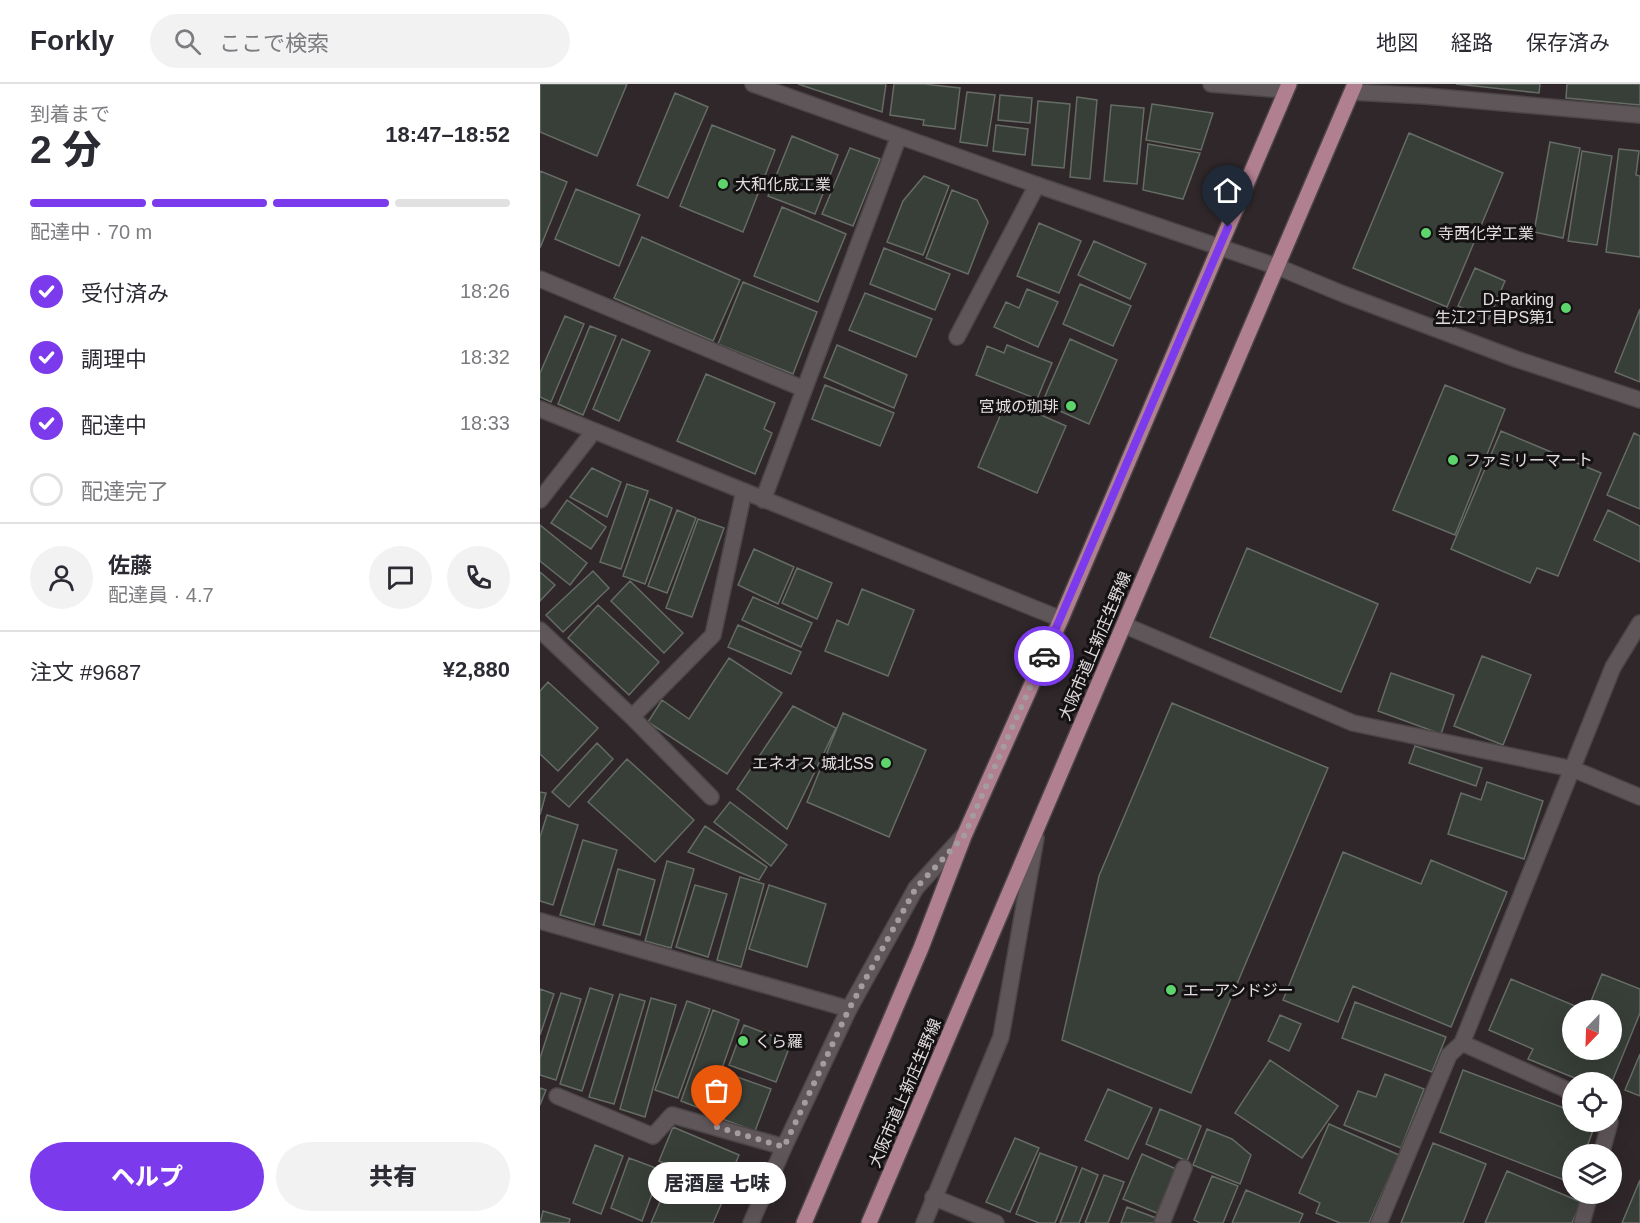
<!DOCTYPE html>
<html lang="ja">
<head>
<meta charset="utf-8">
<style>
  :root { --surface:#fff; --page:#f2f2f3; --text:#2b2b33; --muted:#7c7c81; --line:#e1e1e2; --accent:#7c3aed }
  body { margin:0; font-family:Arial,"Noto Sans JP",sans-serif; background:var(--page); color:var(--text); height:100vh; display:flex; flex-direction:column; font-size:22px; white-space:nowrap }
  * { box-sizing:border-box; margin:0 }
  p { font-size:20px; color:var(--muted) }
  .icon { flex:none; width:33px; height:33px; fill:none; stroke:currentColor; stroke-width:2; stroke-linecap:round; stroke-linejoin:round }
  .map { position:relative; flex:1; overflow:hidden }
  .panel { display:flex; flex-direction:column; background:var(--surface); width:540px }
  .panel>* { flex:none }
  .needle { width:39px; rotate:203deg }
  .buttons { position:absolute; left:1022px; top:916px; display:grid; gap:12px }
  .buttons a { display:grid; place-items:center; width:60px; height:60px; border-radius:50%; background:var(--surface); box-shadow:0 6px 24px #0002; font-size:30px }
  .pin { position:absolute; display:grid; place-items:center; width:51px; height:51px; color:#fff; margin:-62px -26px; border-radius:50% 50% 50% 0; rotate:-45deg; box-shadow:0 0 6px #0007 }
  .pin .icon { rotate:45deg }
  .courier { position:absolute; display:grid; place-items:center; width:60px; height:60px; margin:-30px; border:4px solid #7c3aed; border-radius:50%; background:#fff; color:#222; box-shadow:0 2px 8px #0007 }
  .bubble { position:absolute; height:42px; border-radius:21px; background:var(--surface); box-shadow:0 6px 24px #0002; font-size:20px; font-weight:800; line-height:42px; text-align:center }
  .summary em { font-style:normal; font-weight:800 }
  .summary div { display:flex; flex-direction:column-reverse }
  .summary { display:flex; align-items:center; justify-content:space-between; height:102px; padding:0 30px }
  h1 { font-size:39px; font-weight:800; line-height:45px }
  .bar { display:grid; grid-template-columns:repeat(4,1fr); gap:9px 6px; align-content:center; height:72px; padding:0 30px }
  .bar i { height:8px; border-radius:4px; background:var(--line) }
  .bar .current { background:var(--accent) }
  .bar p { grid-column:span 4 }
  .line { display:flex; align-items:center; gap:15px; padding:0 30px; border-top:2px solid var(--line) }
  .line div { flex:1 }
  .round { display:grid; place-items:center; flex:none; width:63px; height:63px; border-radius:32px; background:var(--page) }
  ol { padding:0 30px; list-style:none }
  li { display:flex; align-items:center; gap:18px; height:66px }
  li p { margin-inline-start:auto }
  li .icon { padding:6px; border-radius:50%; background:var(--accent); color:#fff; stroke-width:4 }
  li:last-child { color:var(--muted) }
  li i { width:33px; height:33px; border:3px solid var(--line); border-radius:50% }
  .cta { display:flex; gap:12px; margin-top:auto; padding:12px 30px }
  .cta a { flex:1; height:69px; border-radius:36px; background:var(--accent); color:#fff; font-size:24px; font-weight:800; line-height:69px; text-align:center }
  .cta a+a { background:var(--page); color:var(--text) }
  header { display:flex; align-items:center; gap:36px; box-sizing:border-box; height:84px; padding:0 30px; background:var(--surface); border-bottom:2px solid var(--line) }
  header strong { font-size:28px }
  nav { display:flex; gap:33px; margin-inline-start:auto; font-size:21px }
  .search { width:420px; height:54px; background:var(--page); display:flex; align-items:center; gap:15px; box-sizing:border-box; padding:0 21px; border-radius:33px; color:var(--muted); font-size:22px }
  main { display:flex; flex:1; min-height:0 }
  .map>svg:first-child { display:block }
  .building { fill:#383e38; stroke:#656b65; stroke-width:1.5; fill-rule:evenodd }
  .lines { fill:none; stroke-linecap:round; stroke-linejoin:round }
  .lane-casing { stroke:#4c4547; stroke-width:18 }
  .street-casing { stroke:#4c4547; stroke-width:18 }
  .secondary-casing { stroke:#4c4547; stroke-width:18 }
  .primary-casing { stroke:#4c4547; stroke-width:18 }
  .lane { stroke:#5f5659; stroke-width:15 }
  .street { stroke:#5f5659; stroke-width:15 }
  .secondary { stroke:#5f5659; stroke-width:15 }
  .primary { stroke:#b07f90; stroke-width:15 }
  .done { stroke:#a49d9f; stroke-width:6; stroke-dasharray:0 10.8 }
  .route { stroke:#7c3aed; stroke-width:8 }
  .poi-dot { fill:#5ed56c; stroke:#141112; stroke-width:2 }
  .labels { text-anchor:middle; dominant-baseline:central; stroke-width:6; stroke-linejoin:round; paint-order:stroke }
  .poi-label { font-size:16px; fill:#e3dddf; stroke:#141112; text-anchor:start }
  .street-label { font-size:16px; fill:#e3dddf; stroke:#141112 }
</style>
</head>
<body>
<header>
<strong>Forkly</strong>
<div class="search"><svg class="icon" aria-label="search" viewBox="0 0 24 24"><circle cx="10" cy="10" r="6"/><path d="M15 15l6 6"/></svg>ここで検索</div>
<nav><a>地図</a><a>経路</a><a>保存済み</a></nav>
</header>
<main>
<section class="panel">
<div class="summary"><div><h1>2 分</h1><p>到着まで</p></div><em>18:47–18:52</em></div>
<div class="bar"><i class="current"></i><i class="current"></i><i class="current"></i><i></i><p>配達中 · 70 m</p></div>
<ol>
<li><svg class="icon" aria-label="check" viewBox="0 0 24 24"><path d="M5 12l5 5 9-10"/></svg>受付済み<p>18:26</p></li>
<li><svg class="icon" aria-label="check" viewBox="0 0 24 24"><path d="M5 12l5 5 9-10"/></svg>調理中<p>18:32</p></li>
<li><svg class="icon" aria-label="check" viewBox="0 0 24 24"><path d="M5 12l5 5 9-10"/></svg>配達中<p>18:33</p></li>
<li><i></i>配達完了</li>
</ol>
<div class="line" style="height:108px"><a class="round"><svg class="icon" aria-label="person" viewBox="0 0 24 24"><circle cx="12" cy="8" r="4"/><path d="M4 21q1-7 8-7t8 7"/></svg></a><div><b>佐藤</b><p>配達員 · 4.7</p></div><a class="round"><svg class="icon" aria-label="chat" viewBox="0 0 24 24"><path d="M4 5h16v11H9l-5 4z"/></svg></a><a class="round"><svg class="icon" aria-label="phone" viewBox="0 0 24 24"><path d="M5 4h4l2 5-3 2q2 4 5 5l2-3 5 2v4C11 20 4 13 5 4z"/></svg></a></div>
<div class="line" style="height:78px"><div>注文 #9687</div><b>¥2,880</b></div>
<div class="cta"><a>ヘルプ</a><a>共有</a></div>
</section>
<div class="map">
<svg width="1100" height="1139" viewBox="0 0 1100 1139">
  <rect width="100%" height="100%" fill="#2f2729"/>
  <!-- building -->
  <path class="building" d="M0 0H87L57 72 0 48Z
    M258 0H346L342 28Z
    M354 0H384L420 4 415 45 383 41 384 36 350 31Z
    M916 0H1000L999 9Z
    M1027 0H1100V21L1026 14Z
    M427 8 455 11 447 62 420 58Z
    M135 9 168 23 128 114 97 101Z
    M460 11 492 14 490 39 458 36Z
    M537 13 557 16 550 95 530 93Z
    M498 17 530 20 524 84 492 81Z
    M612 20 673 29 661 66 606 56Z
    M571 21 604 24 597 100 564 97Z
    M172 41 235 66 203 148 140 122Z
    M456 41 488 45 485 71 453 67Z
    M869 49 963 89 907 223 813 184Z
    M252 52 298 71 275 130 228 112Z
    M1010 58 1040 64 1023 154 994 148Z
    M608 60 660 69 643 115 603 106Z
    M310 64 340 75 313 142 282 130Z
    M1079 65 1099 67 1096 91 1100 92V173L1066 168Z
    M1042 67 1072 72 1057 161 1028 157Z
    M0 87 27 98 0 164Z
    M384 92 409 102 383 171 347 158 363 117Z
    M36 105 100 131 79 182 15 155Z
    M412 106 437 116 448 138 428 190 386 174Z
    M242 123 306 150 278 218 214 192Z
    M499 139 541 157 519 209 477 192Z
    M102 153 200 196 173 257 74 214Z
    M554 157 606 180 590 215 538 191Z
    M344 164 410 190 395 226 330 200Z
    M935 184 965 197 949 235 918 222Z
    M203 198 277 228 253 290 178 260Z
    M540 200 591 222 573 262 523 240Z
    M487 205 518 218 498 263 454 243 466 218 479 224Z
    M325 209 392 235 376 273 309 246Z
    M1100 225V298L1075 288Z
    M25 232 44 240 11 318 0 313V289Z
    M50 242 76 252 43 331 18 320Z
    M82 255 110 267 79 337 53 325Z
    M530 255 577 276 549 340 502 319Z
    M297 261 367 291 354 324 284 293Z
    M467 261 512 279 497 315 436 291 447 262 464 269Z
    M166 290 235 319 224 345 232 349 215 390 137 357Z
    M285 301 354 329 340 362 272 335Z
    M905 301 965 325 915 451 853 426Z
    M467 316 526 342 497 409 438 383Z
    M961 347 1061 389 1018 492 997 484 990 499 911 465Z
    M1094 349 1100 352V425L1067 411Z
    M52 384 81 398 67 433 30 413Z
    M87 400 108 407 81 485 60 478Z
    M110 415 132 424 105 500 83 492Z
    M27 416 66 443 51 465 11 439Z
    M137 426 156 434 127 509 108 502Z
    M1068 426 1100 442V478L1054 456Z
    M158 435 184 444 152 533 126 524Z
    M0 441 47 479 30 501 0 477Z
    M707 464 838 520 801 608 670 553Z
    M214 465 254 483 238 520 198 501Z
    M257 484 292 499 277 535 242 519Z
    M53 487 69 504 23 548 6 531Z
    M0 488 15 501 0 517Z
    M90 497 143 549 124 569 71 517Z
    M322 505 374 526 348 592 285 567 297 536 308 541Z
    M213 513 272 539 261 563 202 536Z
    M58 521 119 578 89 611 28 554Z
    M198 541 261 568 251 590 188 563Z
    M942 572 991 591 963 661 914 642Z
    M189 574 242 609 187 690 108 638 122 616 149 635Z
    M851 589 914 611 901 650 838 627Z
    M8 598 58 644 18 687 0 670V607Z
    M632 619 788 684 651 1009 522 956 559 792Z
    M253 622 296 644 247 745 197 705Z
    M303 629 386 666 349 753 267 718Z
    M57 659 73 675 29 723 12 708Z
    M875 662 942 684 936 702 869 679Z
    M87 675 154 736 115 778 48 718Z
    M947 698 1003 717 984 775 908 750 921 709 941 716Z
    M0 708 6 709 0 731Z
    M190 718 247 761 231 782 174 738Z
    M7 731 38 741 13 821 0 817V753Z
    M165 742 227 783 219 796 148 768Z
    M43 756 77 766 54 841 20 831Z
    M803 768 881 800 891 776 967 808 911 943 813 902 798 938 743 916Z
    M127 777 154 785 131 864 105 857Z
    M78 785 115 796 100 851 63 841Z
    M200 793 224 800 201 883 177 876Z
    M155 801 187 810 168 873 136 863Z
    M229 801 286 820 267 883 209 865Z
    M1062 890 1100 905V929L1071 1000 1047 999 988 975 993 965 949 946 971 895 1047 927ZM1032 927H1071V966H1032Z
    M50 904 73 911 42 1007 20 1000Z
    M0 905 14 910 0 951Z
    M21 909 41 915 16 996 0 991V974Z
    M80 910 105 917 74 1020 49 1013Z
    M111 914 136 921 105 1033 80 1025Z
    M147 917 170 925 138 1014 115 1006Z
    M815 918 906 953 892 988 802 954Z
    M173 926 199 936 167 1027 141 1017Z
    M740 931 761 940 749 967 728 957Z
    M204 941 251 959 236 998 189 981Z
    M1100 970V1012L1085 1006Z
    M730 976 798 1022 762 1074 695 1029Z
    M923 986 1032 1027V1038H1056L1044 1071H1032V1099L900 1048Z
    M189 990 231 1005 215 1047 174 1032Z
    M845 990 884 1005 861 1064 804 1041 818 1007 836 1013Z
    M0 1004 6 1006 0 1021Z
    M568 1005 612 1024 588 1075 545 1056Z
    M620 1025 661 1042 647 1077 606 1060Z
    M789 1040 859 1071 829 1139H800L776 1129 780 1119 759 1109Z
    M133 1043 199 1071 185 1105 119 1077Z
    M667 1045 692 1055 711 1071 700 1100 653 1081Z
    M475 1054 499 1064 470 1128 446 1118Z
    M893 1059 946 1080 923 1139H861Z
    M55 1061 83 1072 61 1130 33 1119Z
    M500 1069 537 1083 515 1139H499L476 1130Z
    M602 1070 636 1085 617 1129 583 1115Z
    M89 1074 121 1086 102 1137 71 1124Z
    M542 1084 558 1091 539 1139H520Z
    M967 1087 1041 1118 1032 1139H945Z
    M564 1091 584 1098 568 1139H545Z
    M672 1092 698 1102 683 1139H660L654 1136Z
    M130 1094 183 1116 173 1139H111Z
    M1100 1096V1139H1082Z
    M706 1106 763 1130 759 1139H692Z
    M587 1123 616 1134 614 1139H581Z
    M3 1127 30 1135 29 1139H0Z"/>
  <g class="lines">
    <defs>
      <path id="lane" d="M0 195 264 305
        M417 253 497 101
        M0 416 54 347
        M0 546 92 633 173 551 204 407
        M92 633 171 713
        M17 1012 113 1052 132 1031 244 1063"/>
      <path id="street" d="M213 0 497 101 738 183 803 210 976 275 1100 316
        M671 0 746 6
        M812 8 886 12 1100 31
        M0 325 521 535
        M223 416 359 52
        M584 541 813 639 1033 685 1100 713
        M0 837 309 925
        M1032 1008 922 959 1073 583 1100 539
        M1061 1071 1070 1038
        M393 1113 456 1139
        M622 1139 644 1084
        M839 1139 909 971 922 959
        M1042 1139 1050 1110"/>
      <path id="secondary" d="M211 1139 244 1063 309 925 376 804 423 752
        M384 1139 461 953 496 754"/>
      <path id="primary" d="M264 1139 381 864 424 752 521 535 749 0
        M329 1139 499 739 815 0"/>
    </defs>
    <!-- lane casing -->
    <use href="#lane" class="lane-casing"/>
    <!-- street casing -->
    <use href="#street" class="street-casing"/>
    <!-- secondary casing -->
    <use href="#secondary" class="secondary-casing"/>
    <!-- primary casing -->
    <use href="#primary" class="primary-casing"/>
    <!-- lane -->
    <use href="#lane" class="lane"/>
    <!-- street -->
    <use href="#street" class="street"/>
    <!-- secondary -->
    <use href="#secondary" class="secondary"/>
    <!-- primary -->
    <use href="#primary" class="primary"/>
  </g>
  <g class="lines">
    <!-- done -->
    <path class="done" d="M177 1043 244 1063 309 925 376 804 424 752 504 572"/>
    <!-- route -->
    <path class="route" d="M504 572 688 143"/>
  </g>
  <!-- markers -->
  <g class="poi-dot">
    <circle cx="183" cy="100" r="6"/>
    <circle cx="886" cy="149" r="6"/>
    <circle cx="1026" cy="224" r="6"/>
    <circle cx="531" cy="322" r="6"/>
    <circle cx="913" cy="376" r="6"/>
    <circle cx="346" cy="679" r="6"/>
    <circle cx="631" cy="906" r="6"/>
    <circle cx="203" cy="957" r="6"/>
  </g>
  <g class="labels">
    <!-- poi labels -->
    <g class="poi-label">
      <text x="195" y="100">大和化成工業</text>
      <text x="898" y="149">寺西化学工業</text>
      <text x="1014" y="215" text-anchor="end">D-Parking<tspan x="1014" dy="18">生江2丁目PS第1</tspan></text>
      <text x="519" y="322" text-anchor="end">宮城の珈琲</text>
      <text x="925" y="376">ファミリーマート</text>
      <text x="334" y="679" text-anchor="end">エネオス 城北SS</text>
      <text x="643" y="906">エーアンドジー</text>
      <text x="215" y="957">くら羅</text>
    </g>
    <!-- street labels -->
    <g class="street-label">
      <text transform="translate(555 562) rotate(-67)">大阪市道上新庄生野線</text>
      <text transform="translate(365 1009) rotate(-67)">大阪市道上新庄生野線</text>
    </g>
  </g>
</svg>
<div class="buttons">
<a><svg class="needle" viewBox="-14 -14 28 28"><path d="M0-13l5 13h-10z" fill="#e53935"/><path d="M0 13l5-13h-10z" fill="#7c7c81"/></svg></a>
<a><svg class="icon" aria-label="locate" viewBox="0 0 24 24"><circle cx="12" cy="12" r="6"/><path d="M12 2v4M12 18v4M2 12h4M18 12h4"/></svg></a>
<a><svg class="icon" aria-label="layers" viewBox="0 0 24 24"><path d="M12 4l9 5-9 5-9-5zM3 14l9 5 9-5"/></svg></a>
</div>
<div class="pin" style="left:177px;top:1043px;background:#ea580c"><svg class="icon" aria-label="bag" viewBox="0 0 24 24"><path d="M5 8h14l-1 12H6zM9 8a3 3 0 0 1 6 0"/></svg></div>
<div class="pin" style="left:688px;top:143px;background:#1f2937"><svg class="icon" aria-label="home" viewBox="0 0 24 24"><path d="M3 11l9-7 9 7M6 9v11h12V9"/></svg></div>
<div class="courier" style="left:504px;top:572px"><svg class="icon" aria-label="car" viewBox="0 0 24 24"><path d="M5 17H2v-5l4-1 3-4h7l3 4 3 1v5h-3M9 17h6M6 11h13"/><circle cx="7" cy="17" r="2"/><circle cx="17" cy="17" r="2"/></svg></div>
<div class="bubble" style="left:108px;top:1078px;width:138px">居酒屋 七味</div>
</div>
</main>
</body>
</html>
